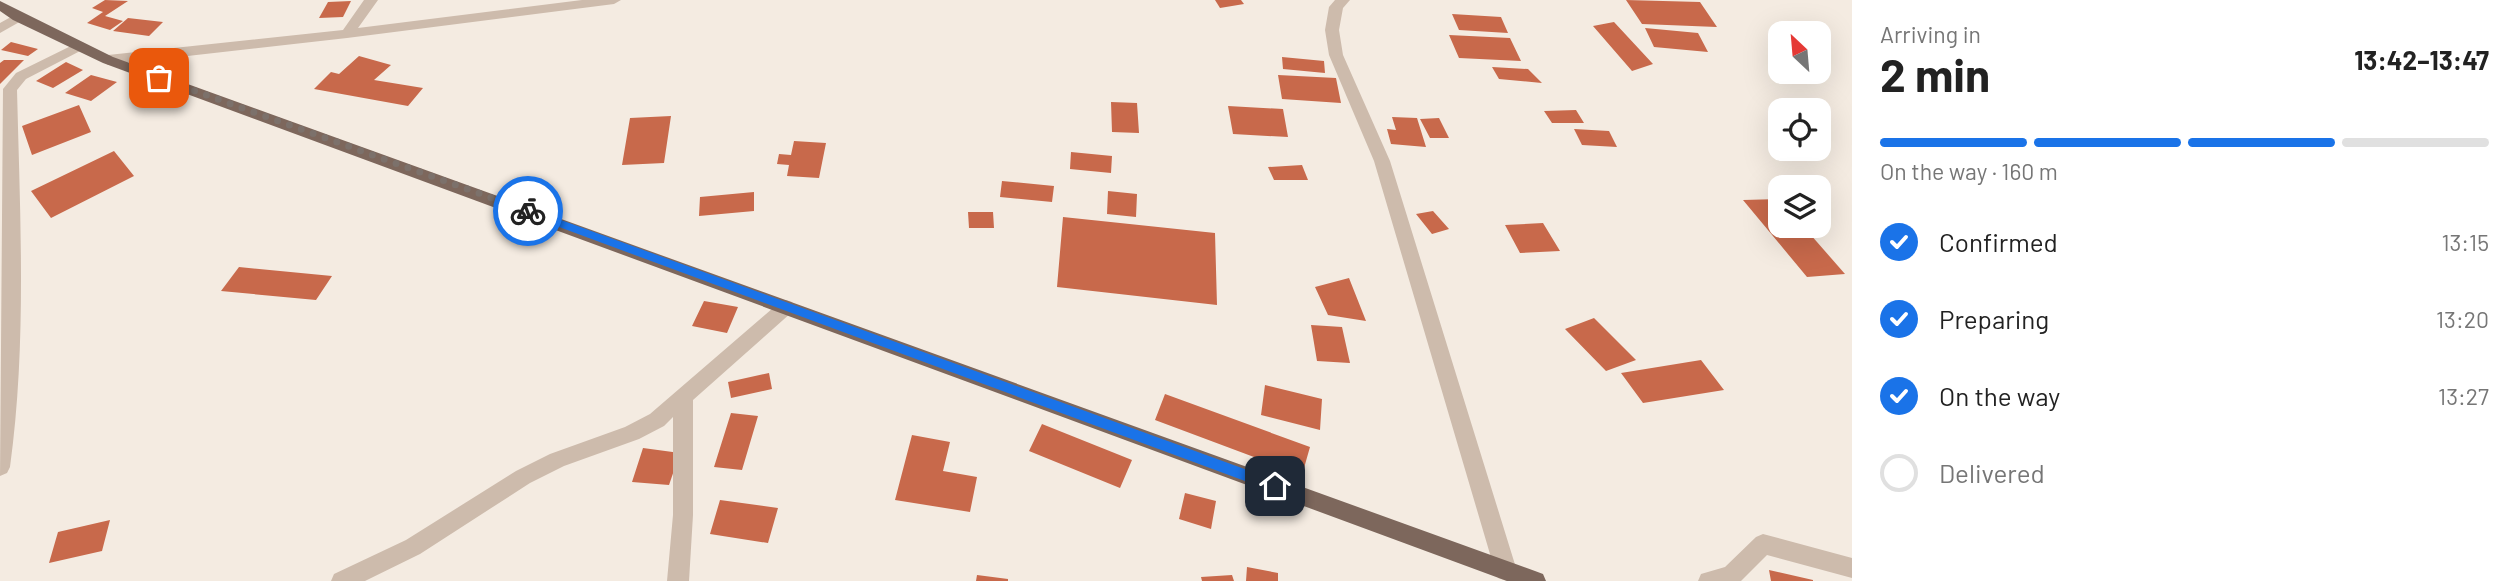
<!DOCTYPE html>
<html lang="en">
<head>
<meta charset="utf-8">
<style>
  :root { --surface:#fff; --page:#f2f2f2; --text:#222; --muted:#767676; --line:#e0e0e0; --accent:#1a73e8 }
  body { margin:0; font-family:Barlow,sans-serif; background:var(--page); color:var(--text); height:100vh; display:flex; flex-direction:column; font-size:26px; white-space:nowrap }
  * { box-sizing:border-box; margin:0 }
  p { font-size:23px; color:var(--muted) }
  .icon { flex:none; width:38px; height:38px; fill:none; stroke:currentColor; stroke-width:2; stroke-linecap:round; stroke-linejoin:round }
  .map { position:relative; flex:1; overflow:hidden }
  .panel { display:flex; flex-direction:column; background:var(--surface); width:665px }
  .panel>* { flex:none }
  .needle { width:46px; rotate:334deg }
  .buttons { position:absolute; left:1768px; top:21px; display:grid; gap:14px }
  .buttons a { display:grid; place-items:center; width:63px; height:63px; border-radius:14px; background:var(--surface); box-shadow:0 7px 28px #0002; font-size:35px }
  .pin { position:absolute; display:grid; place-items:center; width:60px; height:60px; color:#fff; margin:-30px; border-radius:14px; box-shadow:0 4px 10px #0006 }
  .courier { position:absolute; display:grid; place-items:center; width:70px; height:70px; margin:-35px; border:5px solid #1a73e8; border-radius:50%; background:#fff; color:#222; box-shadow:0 2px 9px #0007 }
  .headline em { font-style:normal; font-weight:700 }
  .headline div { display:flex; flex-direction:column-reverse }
  .headline { display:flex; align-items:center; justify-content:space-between; height:119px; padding:0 28px }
  h1 { font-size:46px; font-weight:700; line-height:52px }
  .bar { display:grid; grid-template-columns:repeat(4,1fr); gap:10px 7px; align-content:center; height:84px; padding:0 28px }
  .bar i { height:9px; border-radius:5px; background:var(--line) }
  .bar .active { background:var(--accent) }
  .bar p { grid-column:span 4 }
  ol { padding:0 28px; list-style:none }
  li { display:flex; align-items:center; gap:21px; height:77px }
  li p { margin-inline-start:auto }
  li .icon { padding:7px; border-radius:50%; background:var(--accent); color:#fff; stroke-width:4 }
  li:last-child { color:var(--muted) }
  li i { width:38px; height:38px; border:4px solid var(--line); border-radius:50% }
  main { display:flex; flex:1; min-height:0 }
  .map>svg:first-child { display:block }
  .building { fill:#c8694b }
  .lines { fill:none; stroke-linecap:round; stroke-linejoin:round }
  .minor { fill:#cdbbac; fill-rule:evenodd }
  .primary { fill:#7d675c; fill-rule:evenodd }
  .route { fill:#1a73e8 }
  .done { stroke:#7c716b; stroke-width:7; stroke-dasharray:0 12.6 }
</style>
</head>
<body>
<main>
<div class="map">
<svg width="1852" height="581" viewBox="0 0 1852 581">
  <rect width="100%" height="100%" fill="#f4ebe1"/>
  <!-- building -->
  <path class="building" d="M105 0 128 1 105 16 123 21 110 30 87 23 103 12 92 8Z
    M1215 0H1241L1244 4 1220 8Z
    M1626 0 1700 2 1717 27 1642 24Z
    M351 1 343 17 319 18 328 2Z
    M1452 14 1501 17 1508 33 1459 30Z
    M128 18 163 22 149 36 113 31Z
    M1614 22 1653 64 1632 71 1593 26Z
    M1645 28 1698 33 1708 52 1654 47Z
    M1449 35 1510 38 1521 61 1459 58Z
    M11 42 38 49 28 56 1 50Z
    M359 56 391 65 374 80 423 88 408 106 314 89 331 72 339 74Z
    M1282 57 1324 61 1325 73 1283 69Z
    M4 60H24L0 84V63Z
    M66 62 83 70 53 88 36 81Z
    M1492 67 1528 69 1542 83 1499 79Z
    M91 75 117 82 91 101 65 93Z
    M1278 75 1336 78 1341 103 1282 99Z
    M1111 102 1137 103 1139 133 1112 132Z
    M79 105 91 132 32 155 22 126Z
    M1228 106 1283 109 1288 137 1233 134Z
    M1576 110 1584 123H1552L1544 111Z
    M671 116 664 163 622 165 630 118Z
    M1392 117 1417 118 1426 147 1391 144 1387 129 1396 130Z
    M1439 118 1449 138H1430L1420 119Z
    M1574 129 1609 131 1617 147 1582 145Z
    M794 141 826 143 819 178 787 176 789 165 777 164 779 154 791 155Z
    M114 151 134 176 51 218 31 191Z
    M1071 152 1112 156 1111 173 1070 169Z
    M1302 165 1308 180H1274L1268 167Z
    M1002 181 1054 186 1052 202 1000 197Z
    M1108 191 1137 194 1136 217 1107 214Z
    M754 192V211L699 216 700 197Z
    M1780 199V226H1803L1845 274 1807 277 1743 200Z
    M1433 211 1449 229 1432 234 1416 214Z
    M968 212H993L994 228H969Z
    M1063 217 1215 233 1217 305 1057 287Z
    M1543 223 1560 251 1520 253 1505 225Z
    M239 267 332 276 316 300 221 291Z
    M1349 278 1366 321 1328 315 1315 287Z
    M704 301 738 307 727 333 692 326Z
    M1594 318 1636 360 1606 371 1565 329Z
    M1311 325 1342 327 1350 363 1317 361Z
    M1701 360 1724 390 1643 403 1621 373Z
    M769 373 772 389 731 398 728 382Z
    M1265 385 1322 399 1320 430 1261 415Z
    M1165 394 1310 447 1302 475 1155 420Z
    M731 413 758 416 742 470 714 467Z
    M1042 424 1132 460 1120 488 1029 451Z
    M912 435 950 442 943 471 977 477 970 512 895 500Z
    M643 448 680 453 669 485 632 482Z
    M1185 493 1216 501 1211 529 1179 519Z
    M720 500 778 508 768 543 710 534Z
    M110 520 102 551 49 563 58 532Z
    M1247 567 1278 573V581H1246Z
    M1769 570 1813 580V581H1771Z
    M977 575 1008 579V581H976Z
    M1232 575 1234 581H1202L1201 577Z"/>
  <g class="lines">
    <!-- minor -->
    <path class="minor" d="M364 0H378L358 28 582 0H621L614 4 347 38 108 65 101 60 108 55 343 30Z
      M1335 0H1350L1343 8 1339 30 1343 55 1390 161 1517 571 1514 578 1507 581 1498 578 1495 571 1374 161 1329 55 1325 30 1329 7Z
      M18 13 25 17 23 20 0 33V23Z
      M79 42 84 43V49L26 79 17 90C20 215 27 343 10 467L7 473 0 476 3 89 16 73Z
      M786 300 792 302 795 307 792 312 693 400V515L689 581H667L673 515V417L664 426 639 439 564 466 530 483 420 554 365 581H331L334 574 406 540 516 471 550 454 625 427 650 414 780 302Z
      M1763 534 1852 558V578L1767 555 1741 581H1698L1701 574 1725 567 1756 537Z"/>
    <!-- primary -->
    <path class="primary" d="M0 1 113 57 1535 571 1543 574 1546 581H1507L103 63 13 20 0 11Z"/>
  </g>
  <!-- route -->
  <path class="route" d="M528 208 1275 480 1281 486 1275 492 524 214 522 211Z"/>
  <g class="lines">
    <!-- done -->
    <path class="done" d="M159 78 528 211"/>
  </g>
</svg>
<div class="buttons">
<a><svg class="needle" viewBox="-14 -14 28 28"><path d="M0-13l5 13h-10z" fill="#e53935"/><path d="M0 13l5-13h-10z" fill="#767676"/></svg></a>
<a><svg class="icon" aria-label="locate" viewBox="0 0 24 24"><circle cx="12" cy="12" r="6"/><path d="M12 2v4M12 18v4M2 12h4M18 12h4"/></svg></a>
<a><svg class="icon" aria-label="layers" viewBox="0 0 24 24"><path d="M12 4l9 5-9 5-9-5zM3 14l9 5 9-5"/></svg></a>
</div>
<div class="pin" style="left:159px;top:78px;background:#ea580c"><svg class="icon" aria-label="bag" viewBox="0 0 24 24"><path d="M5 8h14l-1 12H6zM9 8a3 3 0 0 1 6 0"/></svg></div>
<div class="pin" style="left:1275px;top:486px;background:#1f2937"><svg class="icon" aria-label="home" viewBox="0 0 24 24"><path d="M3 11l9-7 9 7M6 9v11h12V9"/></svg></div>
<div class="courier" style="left:528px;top:211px"><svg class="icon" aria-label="bike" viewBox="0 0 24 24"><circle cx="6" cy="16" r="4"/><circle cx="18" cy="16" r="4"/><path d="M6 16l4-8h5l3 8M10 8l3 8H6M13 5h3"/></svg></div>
</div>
<section class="panel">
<div class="headline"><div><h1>2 min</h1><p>Arriving in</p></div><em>13:42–13:47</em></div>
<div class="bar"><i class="active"></i><i class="active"></i><i class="active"></i><i></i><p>On the way · 160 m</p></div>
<ol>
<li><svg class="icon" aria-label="check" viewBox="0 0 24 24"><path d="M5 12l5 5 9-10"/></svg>Confirmed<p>13:15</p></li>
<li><svg class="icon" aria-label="check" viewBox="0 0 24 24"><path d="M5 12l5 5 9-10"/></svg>Preparing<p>13:20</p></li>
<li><svg class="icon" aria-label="check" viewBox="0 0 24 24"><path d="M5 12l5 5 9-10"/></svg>On the way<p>13:27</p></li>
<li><i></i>Delivered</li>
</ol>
</section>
</main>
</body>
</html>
